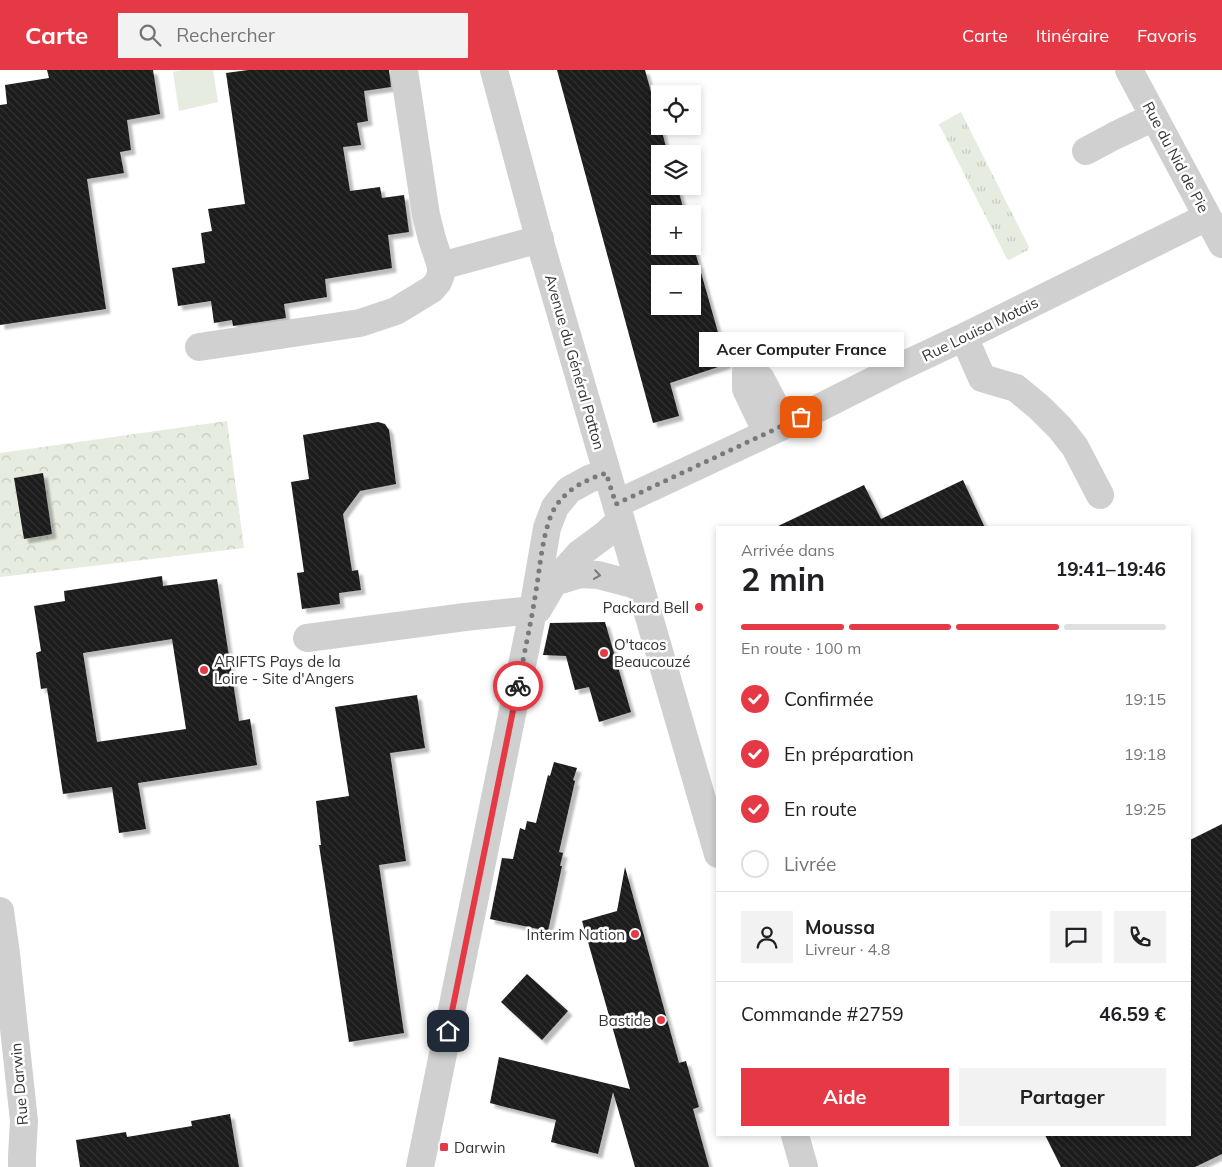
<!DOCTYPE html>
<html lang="fr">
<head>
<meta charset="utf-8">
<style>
  :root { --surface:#fff; --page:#f2f2f2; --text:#202124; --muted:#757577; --line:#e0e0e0; --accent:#e63946 }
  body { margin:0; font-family:Mulish,sans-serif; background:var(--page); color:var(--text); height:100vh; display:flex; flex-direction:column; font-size:19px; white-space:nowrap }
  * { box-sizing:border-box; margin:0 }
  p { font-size:16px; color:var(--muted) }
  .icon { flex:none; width:28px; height:28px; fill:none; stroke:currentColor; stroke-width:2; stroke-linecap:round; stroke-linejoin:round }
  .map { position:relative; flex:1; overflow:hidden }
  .sheet { position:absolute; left:716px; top:456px; width:475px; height:610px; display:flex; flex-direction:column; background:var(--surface); border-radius:0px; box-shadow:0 2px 8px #0003 }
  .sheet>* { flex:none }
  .buttons { position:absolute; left:651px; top:15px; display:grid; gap:10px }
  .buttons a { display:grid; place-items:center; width:50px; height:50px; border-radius:0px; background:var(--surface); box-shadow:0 2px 8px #0003; font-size:25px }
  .pin { position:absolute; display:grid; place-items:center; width:42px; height:42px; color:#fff; margin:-21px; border-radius:10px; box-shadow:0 2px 8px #0006 }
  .courier { position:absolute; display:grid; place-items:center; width:50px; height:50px; margin:-25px; border:4px solid #e63946; border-radius:50%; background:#fff; color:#222; box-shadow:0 1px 6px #0007 }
  .bubble { position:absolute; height:35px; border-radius:0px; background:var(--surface); box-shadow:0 2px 8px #0003; font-size:16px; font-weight:700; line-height:35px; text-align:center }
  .overview em { font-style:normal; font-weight:700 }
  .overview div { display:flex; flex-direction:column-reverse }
  .overview { display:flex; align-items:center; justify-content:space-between; height:85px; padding:0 25px }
  h1 { font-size:32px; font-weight:700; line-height:38px }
  .bar { display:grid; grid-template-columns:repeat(4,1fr); gap:8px 5px; align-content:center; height:60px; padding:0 25px }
  .bar i { height:6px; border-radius:4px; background:var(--line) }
  .bar .on { background:var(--accent) }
  .bar p { grid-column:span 4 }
  .line { display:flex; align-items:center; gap:12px; padding:0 25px; border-top:1px solid var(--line) }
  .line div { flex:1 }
  .round { display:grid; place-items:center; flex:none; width:52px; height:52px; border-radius:0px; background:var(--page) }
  ol { padding:0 25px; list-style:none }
  li { display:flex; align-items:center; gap:15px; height:55px }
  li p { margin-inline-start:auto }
  li .icon { padding:5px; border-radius:50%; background:var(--accent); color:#fff; stroke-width:4 }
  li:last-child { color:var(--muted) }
  li i { width:28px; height:28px; border:2px solid var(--line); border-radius:50% }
  .button { display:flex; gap:10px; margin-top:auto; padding:10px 25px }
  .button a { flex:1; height:58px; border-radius:0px; background:var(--accent); color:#fff; font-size:20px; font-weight:700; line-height:58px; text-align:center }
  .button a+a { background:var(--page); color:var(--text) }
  header { display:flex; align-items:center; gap:30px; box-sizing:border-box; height:70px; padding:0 25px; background:var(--accent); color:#fff }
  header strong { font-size:24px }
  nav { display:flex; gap:28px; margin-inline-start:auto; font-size:18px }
  .search { width:350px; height:45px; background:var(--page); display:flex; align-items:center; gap:12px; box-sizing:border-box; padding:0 18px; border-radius:0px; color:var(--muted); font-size:19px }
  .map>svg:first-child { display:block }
  .grass { fill:url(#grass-tufts) }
  .forest { fill:url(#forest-crowns) }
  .park { fill:#e6ecdf }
  .building { fill:url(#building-back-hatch); fill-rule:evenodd; filter:url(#shadow) }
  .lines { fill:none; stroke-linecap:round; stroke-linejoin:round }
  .minor { stroke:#d0d0d0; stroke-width:28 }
  .oneway { stroke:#7a7a7a }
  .done { stroke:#7a7a7a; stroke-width:5; stroke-dasharray:0 9 }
  .route { stroke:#e63946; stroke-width:6 }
  .poi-dot { fill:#e63946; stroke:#fff; stroke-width:2 }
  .labels { text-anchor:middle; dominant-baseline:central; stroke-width:5; stroke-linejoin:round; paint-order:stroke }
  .street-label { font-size:15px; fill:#333; stroke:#fff }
  .poi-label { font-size:15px; fill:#333; stroke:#fff; text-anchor:end }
</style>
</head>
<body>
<header>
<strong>Carte</strong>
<div class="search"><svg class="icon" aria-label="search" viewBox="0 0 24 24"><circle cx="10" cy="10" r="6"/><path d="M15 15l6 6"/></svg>Rechercher</div>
<nav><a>Carte</a><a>Itinéraire</a><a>Favoris</a></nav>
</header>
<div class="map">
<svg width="1222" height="1097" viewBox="0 0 1222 1097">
  <defs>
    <pattern id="grass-tufts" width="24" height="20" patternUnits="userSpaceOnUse" patternTransform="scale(1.25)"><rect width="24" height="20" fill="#e6ecdf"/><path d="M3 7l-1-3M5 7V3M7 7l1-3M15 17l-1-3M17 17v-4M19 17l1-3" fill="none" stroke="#c6cbc0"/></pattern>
    <pattern id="forest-crowns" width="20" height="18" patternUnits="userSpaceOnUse" patternTransform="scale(1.25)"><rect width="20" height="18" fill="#e6ecdf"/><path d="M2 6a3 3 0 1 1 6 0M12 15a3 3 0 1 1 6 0" fill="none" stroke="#c6cbc0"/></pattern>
    <pattern id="building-back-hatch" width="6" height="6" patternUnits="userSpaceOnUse" patternTransform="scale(1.25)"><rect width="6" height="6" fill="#1a1a1a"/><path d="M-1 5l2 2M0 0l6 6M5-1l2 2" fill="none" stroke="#333"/></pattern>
    <filter id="shadow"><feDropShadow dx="4.5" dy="4.5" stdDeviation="1" flood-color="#0004"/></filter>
  </defs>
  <rect width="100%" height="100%" fill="#fff"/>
  <!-- grass -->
  <path class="grass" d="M961 42 1029 177 1028 180 1009 190 1007 189 939 54Z"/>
  <!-- forest -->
  <path class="forest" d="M227 351 244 478 0 507V383Z"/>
  <!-- park -->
  <path class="park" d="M182 0H213L218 32 179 41 173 2Z"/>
  <!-- building -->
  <path class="building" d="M47 0H153L160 44 127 50 131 80 120 82 124 103 87 109 106 239 0 255V35L7 34 5 15 49 8Z
    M248 0H389L391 17 364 21 368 51 357 53 361 75 343 77 350 121 380 117 382 128 404 125 409 162 388 165 392 198 325 209 327 227 284 234 286 248 233 256 232 250 214 253 211 231 178 236 172 198 205 193 201 163 212 161 208 139 245 134 226 3Z
    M557 0H645L668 84H660V116H677L685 144H660V176H692V171L727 294 670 313 679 346 653 353ZM660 204H692V236H660Z
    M378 352 385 354 389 360 396 414 360 421 343 444 352 501 358 500 361 520 339 523 340 534 302 539 297 503 304 502 291 412 309 409 303 365Z
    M43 403 52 464 24 469 14 408Z
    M963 410 985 458H774L864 415 881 449Z
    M162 506 163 516 217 509 239 651 250 649 257 695 138 713 146 759 119 763 112 717 63 724 47 618 41 619 36 583 41 581 34 536 65 531 64 521ZM172 569 186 659 97 672 83 583Z
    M605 552 631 642 599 652 589 617 575 620 566 586 543 585 550 553Z
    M417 625 425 678 390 683 406 791 379 795 404 963 349 972 319 775H321L316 731 349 726 335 637Z
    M554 692 577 698 573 710 575 711 559 782 563 783 560 796H562L548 861 490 849 502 788 513 789 520 758 525 760 527 751 536 753 548 705 550 706Z
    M1222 754V1084L1195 1097H1061L1045 1065H1190V770Z
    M625 797 679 993 686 991 699 1037 693 1039 709 1097H635L613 1022 598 1084 551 1072 556 1050 490 1033 499 987 630 1019 582 851 617 841Z
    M527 904 568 941 542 970 501 932Z
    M230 1044 239 1097H80L76 1070 126 1062 127 1067 192 1056 191 1051Z"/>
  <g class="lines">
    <!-- minor -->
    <path class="minor" d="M494 0 542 179 718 784
      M1129 0 1222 174
      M1086 81 1114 66 1154 47
      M441 196 540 169
      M964 267 982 308 1016 318 1040 338 1060 358 1075 377 1100 425
      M199 277 360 253 396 241 432 219 438 212 441 204V196L432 169 426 145 404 0
      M767 363 746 319V301L755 305 761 309 785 355
      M616 434 785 355 898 298 964 267 1207 147
      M554 512 580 504 598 505 640 516
      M538 539 554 512 579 484 606 464 621 450
      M307 568 465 547 533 540
      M0 841 6 884 24 1051 22 1086V1097
      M795 1065 804 1097
      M420 1097 531 551 547 458 555 437 569 420 589 409 606 403"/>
  </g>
  <!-- one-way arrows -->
  <defs><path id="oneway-chevron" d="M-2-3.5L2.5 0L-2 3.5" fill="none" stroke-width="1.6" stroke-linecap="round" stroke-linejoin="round" transform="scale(1.25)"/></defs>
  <use class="oneway" href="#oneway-chevron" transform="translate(597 505) rotate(8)"/>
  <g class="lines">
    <!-- done -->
    <path class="done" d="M518 616C524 584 531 553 536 521 540 498 543 455 556 436 568 418 586 410 606 403L616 434 801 347"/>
    <!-- route -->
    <path class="route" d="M448 961 518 616"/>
  </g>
  <!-- markers -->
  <g class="poi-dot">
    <circle cx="699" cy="537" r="5"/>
    <circle cx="604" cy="583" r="5"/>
    <circle cx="204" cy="600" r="5"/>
    <circle cx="635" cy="864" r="5"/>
    <circle cx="661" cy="950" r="5"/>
    <rect x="439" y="1072" width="10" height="10" rx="2.5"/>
  </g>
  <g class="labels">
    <!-- street labels -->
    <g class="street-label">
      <text transform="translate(1176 87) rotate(62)">Rue du Nid de Pie</text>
      <text transform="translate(980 259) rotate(-26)">Rue Louisa Motais</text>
      <text transform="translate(575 292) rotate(74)">Avenue du Général Patton</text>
      <text transform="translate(19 1014) rotate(-95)">Rue Darwin</text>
    </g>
    <!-- poi labels -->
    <g class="poi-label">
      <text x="689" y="537">Packard Bell</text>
      <text x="614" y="574" text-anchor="start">O'tacos<tspan x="614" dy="17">Beaucouzé</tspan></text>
      <text x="214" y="591" text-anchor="start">ARIFTS Pays de la<tspan x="214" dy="17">Loire - Site d'Angers</tspan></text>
      <text x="625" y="864">Interim Nation</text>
      <text x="651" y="950">Bastide</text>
      <text x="454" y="1077" text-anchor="start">Darwin</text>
    </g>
  </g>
</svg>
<div class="buttons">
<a><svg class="icon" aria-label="locate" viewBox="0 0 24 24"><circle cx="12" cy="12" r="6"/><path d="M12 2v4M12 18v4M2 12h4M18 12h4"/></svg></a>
<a><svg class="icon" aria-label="layers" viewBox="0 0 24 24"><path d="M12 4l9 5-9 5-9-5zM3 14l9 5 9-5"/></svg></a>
<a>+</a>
<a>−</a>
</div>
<div class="pin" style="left:801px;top:347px;background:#ea580c"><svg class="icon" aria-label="bag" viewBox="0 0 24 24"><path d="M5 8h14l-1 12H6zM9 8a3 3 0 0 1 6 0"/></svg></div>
<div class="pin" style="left:448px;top:961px;background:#1f2937"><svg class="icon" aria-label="home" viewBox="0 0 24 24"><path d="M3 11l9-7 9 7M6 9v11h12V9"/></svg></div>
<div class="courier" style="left:518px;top:616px"><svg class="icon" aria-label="bike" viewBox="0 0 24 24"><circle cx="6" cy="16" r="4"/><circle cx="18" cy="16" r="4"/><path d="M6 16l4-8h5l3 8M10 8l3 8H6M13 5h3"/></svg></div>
<div class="bubble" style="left:699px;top:262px;width:205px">Acer Computer France</div>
<section class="sheet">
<div class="overview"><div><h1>2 min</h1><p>Arrivée dans</p></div><em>19:41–19:46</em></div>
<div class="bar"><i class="on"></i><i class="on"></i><i class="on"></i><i></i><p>En route · 100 m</p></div>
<ol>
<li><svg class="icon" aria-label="check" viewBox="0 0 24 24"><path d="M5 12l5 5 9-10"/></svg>Confirmée<p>19:15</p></li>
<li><svg class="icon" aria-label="check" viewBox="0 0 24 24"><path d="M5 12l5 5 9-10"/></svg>En préparation<p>19:18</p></li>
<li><svg class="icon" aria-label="check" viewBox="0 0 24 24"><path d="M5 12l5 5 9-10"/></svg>En route<p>19:25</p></li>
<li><i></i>Livrée</li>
</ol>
<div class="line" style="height:90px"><a class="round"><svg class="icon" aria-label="person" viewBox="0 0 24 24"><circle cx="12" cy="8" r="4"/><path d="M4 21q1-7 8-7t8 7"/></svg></a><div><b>Moussa</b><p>Livreur · 4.8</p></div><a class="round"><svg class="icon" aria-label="chat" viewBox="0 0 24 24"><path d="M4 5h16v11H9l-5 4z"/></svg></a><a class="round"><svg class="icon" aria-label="phone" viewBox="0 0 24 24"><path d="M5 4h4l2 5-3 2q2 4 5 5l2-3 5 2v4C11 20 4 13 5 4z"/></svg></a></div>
<div class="line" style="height:65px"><div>Commande #2759</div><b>46.59 €</b></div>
<div class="button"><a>Aide</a><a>Partager</a></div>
</section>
</div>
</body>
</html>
